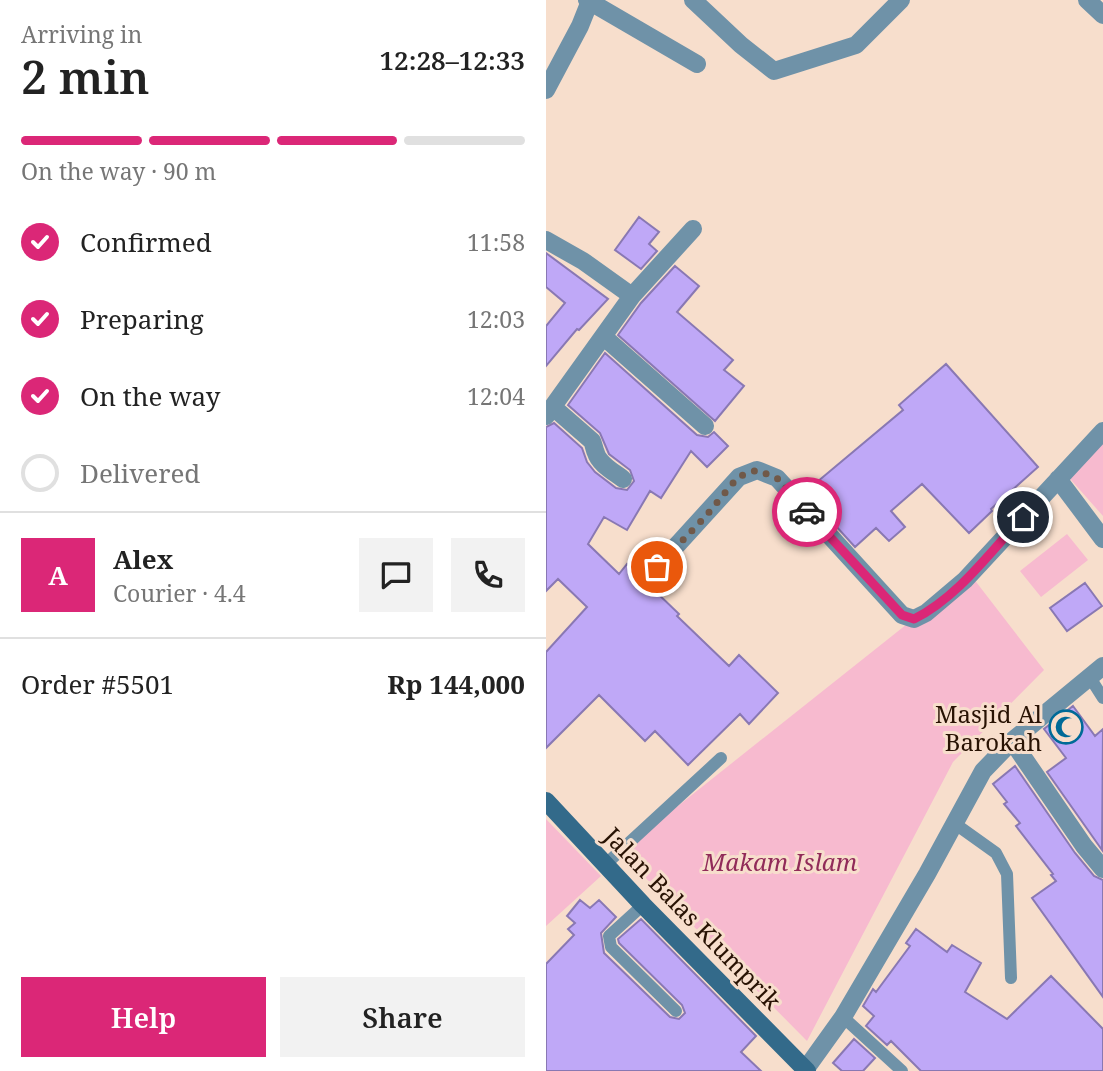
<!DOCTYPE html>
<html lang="en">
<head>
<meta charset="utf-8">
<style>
  :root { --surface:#fff; --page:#f2f2f2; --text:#222; --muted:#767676; --line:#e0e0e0; --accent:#db2777 }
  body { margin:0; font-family:"Noto Serif",serif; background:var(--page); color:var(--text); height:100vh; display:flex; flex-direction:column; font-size:26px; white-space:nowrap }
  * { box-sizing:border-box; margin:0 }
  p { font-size:23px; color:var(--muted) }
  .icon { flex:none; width:38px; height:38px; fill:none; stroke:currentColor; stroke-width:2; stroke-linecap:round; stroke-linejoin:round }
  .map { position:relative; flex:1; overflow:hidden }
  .sheet { display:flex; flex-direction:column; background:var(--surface); width:546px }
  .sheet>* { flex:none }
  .pin { position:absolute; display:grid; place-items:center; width:60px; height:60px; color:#fff; margin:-30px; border:4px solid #fff; border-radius:50%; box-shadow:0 2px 7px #0007 }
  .courier { position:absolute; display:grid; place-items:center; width:70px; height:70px; margin:-35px; border:5px solid #db2777; border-radius:50%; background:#fff; color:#222; box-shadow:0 2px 9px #0007 }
  .headline em { font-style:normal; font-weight:600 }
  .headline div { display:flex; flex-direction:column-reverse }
  .headline { display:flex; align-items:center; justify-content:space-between; height:119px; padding:0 21px }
  h1 { font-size:46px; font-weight:600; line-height:52px }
  .bar { display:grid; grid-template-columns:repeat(4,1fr); gap:10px 7px; align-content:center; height:84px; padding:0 21px }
  .bar i { height:9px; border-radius:5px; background:var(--line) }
  .bar .on { background:var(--accent) }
  .bar p { grid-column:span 4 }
  .line { display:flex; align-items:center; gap:18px; padding:0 21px; border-top:2px solid var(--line) }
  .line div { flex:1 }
  .round { display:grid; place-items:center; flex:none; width:74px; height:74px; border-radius:0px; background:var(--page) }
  ol { padding:0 21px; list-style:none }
  li { display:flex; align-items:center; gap:21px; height:77px }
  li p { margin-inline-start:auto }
  li .icon { padding:7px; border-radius:50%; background:var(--accent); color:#fff; stroke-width:4 }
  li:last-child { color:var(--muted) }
  li i { width:38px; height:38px; border:4px solid var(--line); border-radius:50% }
  .primary-button { display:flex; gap:14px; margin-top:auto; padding:14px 21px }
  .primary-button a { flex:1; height:80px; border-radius:0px; background:var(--accent); color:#fff; font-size:28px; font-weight:600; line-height:80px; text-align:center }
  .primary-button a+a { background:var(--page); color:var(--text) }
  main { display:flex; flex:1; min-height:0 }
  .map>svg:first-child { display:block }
  .green { fill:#f7bacf }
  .building { fill:#bfa8f7; stroke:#8978b3; stroke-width:2 }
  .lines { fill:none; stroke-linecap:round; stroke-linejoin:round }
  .lane { stroke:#6f92a8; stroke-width:12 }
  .street { stroke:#6f92a8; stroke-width:18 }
  .secondary { stroke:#336a8a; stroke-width:18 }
  .done { stroke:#705949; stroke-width:7; stroke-dasharray:0 12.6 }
  .route { stroke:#db2777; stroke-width:9 }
  .labels { text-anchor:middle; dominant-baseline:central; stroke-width:6; stroke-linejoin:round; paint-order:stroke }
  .poi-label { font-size:24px; fill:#281203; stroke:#f7decc; text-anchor:end }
  .park-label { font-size:24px; font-style:italic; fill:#912b59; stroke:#f7decc }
  .street-label { font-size:24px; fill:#281203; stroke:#f7decc }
</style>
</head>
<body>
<main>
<section class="sheet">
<div class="headline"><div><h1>2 min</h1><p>Arriving in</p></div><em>12:28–12:33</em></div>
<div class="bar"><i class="on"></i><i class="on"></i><i class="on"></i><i></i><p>On the way · 90 m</p></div>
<ol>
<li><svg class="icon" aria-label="check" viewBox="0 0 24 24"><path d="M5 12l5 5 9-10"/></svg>Confirmed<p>11:58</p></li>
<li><svg class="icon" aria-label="check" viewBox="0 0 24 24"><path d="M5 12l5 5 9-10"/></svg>Preparing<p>12:03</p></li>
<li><svg class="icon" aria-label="check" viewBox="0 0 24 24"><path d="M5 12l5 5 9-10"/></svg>On the way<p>12:04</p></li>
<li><i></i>Delivered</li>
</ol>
<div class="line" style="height:126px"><b class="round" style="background:var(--accent);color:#fff">A</b><div><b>Alex</b><p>Courier · 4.4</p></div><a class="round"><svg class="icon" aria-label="chat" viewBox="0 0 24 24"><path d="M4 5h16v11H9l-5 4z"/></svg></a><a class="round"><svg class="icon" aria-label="phone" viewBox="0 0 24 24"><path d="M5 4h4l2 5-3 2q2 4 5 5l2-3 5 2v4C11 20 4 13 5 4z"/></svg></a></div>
<div class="line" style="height:91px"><div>Order #5501</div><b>Rp 144,000</b></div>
<div class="primary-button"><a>Help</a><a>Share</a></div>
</section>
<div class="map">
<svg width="557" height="1071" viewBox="0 0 557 1071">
  <rect width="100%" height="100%" fill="#f7decc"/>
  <!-- green -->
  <path class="green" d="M557 430V516L518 472Z
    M521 534 542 560 495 597 474 571Z
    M424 574 498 670 407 762 261 1041 74 852Z
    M0 819 55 876 0 926Z"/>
  <!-- building -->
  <path class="building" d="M93 217 113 232 103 244 111 251 95 269 69 250Z
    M0 253 62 299 33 330 31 329 0 366V326L19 303 0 287Z
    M129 266 153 286 131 312 187 360 178 370 198 386 169 421 72 335 95 303Z
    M59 353 151 435 162 437 168 432 182 446 161 467 145 451 115 498 104 491 81 530 58 517 42 544 73 574 81 564 133 614 131 616 183 666 193 655 232 693 203 724 194 714 142 765 109 731 99 741 53 695 0 748V652L41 607 12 579 0 591V427L8 423 36 448 41 462 49 472 70 488 81 490 88 481 84 470 63 454 54 433 22 405Z
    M400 364 492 467 445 509 446 511 423 533 376 484 345 511 359 527 343 541 330 528 309 547 259 492 357 410 353 405Z
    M539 583 556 606 521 631 504 608Z
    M527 706 549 736 557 729 556 850 501 772 520 758 498 729Z
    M469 766 529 853 548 876 557 880V997L486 898 510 881 505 875 507 874 470 826 474 823 458 804 461 802 447 784Z
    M34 900 44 908 53 900 70 917 55 933 58 953 124 1017 133 1019 139 1013 136 1005 73 943 72 939 95 919 210 1036 195 1052 215 1071H0V964L28 935 22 929 29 923 21 916Z
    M370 929 401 952 406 945 435 963 419 992 461 1019 505 976 557 1029V1071H375L345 1041 341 1045 320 1026 328 1016 317 1006 327 989 330 992 364 946 360 943Z
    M308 1039 329 1058 317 1071H296L287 1063Z"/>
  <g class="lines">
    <!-- lane -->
    <path class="lane" d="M543 676 557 698
      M408 823 450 853 461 874 465 978
      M60 864 175 758
      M97 905 63 936 65 947 130 1011
      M297 1017 356 1071"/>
    <!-- street -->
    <path class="street" d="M41 0 151 64
      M147 0 195 45 228 71 310 45 355 0
      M541 0 557 15
      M0 90 34 26 44 1
      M0 240 37 261 86 296
      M58 337 159 426
      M7 407 46 441C48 445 48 449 50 453 53 464 68 472 77 479
      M0 416 86 296 147 229
      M512 479 557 539
      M111 567 193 477 211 470 231 478 356 615 368 619 380 613 419 580 557 431
      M466 741 538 846 557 869
      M259 1070 297 1017 381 874 437 771 466 741 557 666"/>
    <!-- secondary -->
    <path class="secondary" d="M0 801 97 905 261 1071"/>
  </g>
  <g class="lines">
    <!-- done -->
    <path class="done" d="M111 567 159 517 192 477 211 470 231 478 261 512"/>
    <!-- route -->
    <path class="route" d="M261 512 356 615 368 619C412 597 444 552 477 517"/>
  </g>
  <!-- icons -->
  <defs>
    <symbol id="mosque-ring" viewBox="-11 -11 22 22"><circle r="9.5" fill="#f7decc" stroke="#006a97" stroke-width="1.5"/><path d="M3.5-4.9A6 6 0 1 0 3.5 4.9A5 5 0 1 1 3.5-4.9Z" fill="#006a97"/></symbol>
  </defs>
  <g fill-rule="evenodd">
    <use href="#mosque-ring" x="501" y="708" width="38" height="38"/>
  </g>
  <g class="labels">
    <!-- poi labels -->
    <g class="poi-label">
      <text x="496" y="713">Masjid Al<tspan x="496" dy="28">Barokah</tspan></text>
    </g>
    <!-- park labels -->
    <g class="park-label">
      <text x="234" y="861">Makam Islam</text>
    </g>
    <!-- street labels -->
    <g class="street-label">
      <text transform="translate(147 918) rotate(46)">Jalan Balas Klumprik</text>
    </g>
  </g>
</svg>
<div class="pin" style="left:111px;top:567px;background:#ea580c"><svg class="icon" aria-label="bag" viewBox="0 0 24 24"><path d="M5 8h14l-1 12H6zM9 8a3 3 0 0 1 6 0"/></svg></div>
<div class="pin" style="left:477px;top:517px;background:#1f2937"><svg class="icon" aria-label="home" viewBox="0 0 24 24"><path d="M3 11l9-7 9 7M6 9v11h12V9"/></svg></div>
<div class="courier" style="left:261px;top:512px"><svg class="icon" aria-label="car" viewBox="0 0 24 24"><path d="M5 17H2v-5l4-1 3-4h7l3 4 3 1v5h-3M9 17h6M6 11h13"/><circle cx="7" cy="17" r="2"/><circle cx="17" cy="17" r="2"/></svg></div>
</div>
</main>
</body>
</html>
